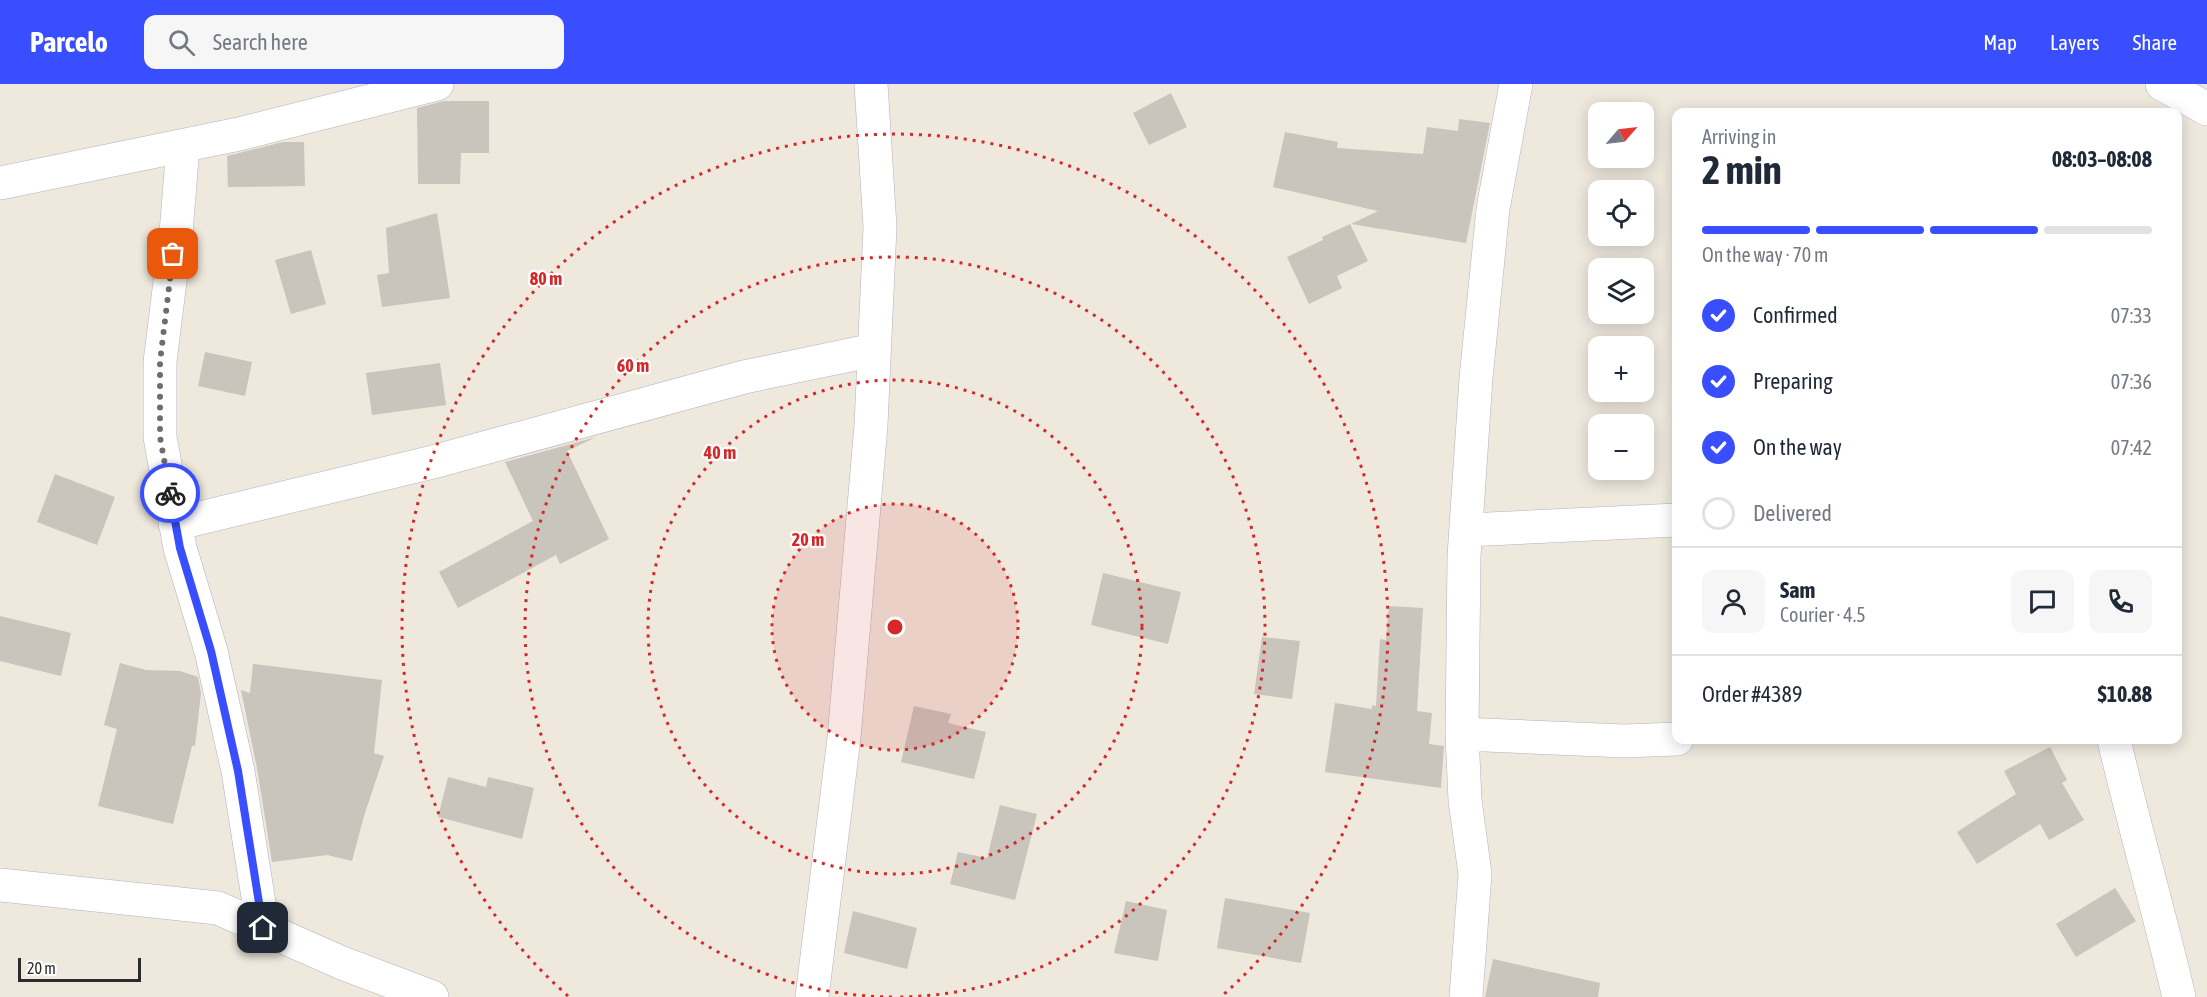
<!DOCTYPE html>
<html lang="en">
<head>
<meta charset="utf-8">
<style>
  :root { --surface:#fff; --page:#f6f6f7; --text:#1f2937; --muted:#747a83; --line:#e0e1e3; --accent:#384eff }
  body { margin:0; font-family:"Asap Condensed",sans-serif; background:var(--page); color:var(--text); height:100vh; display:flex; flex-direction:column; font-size:22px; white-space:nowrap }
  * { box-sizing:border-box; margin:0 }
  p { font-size:20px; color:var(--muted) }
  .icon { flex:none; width:33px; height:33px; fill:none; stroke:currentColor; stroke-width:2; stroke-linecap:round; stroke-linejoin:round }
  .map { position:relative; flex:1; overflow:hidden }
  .panel { position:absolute; left:1672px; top:24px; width:510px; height:636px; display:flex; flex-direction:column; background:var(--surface); border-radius:12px; box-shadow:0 3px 15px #0003 }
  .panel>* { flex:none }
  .needle { width:39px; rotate:62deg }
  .tools { position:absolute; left:1588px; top:18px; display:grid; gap:12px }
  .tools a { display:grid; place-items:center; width:66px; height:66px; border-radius:12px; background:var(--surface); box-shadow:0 3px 15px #0003; font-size:30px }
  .scale { position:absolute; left:18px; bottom:15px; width:123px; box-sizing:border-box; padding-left:6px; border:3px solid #2b2b2b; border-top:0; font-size:16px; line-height:21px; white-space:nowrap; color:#2b2b2b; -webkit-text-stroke:4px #fff; paint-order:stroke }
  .pin { position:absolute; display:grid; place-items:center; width:51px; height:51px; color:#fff; margin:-26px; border-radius:12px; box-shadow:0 3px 9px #0006 }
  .courier { position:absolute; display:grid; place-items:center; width:60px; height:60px; margin:-30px; border:4px solid #384eff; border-radius:50%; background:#fff; color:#222; box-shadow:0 2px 8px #0007 }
  .summary em { font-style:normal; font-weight:700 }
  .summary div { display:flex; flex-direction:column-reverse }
  .summary { display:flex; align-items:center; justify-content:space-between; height:102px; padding:0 30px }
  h1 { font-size:39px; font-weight:700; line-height:45px }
  .bar { display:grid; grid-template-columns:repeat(4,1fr); gap:9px 6px; align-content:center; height:72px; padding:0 30px }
  .bar i { height:8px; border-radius:4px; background:var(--line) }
  .bar .active { background:var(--accent) }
  .bar p { grid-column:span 4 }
  .line { display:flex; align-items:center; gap:15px; padding:0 30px; border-top:2px solid var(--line) }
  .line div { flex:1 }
  .round { display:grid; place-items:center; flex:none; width:63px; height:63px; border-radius:12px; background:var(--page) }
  ol { padding:0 30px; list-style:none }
  li { display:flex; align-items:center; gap:18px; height:66px }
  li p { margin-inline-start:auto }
  li .icon { padding:6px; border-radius:50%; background:var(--accent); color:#fff; stroke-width:4 }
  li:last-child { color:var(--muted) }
  li i { width:33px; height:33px; border:3px solid var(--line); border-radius:50% }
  header { display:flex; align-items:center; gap:36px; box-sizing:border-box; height:84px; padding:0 30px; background:var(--accent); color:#fff }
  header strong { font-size:28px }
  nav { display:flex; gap:33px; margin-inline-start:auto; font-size:21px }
  .search { width:420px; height:54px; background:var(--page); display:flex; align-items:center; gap:15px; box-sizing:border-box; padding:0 21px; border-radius:12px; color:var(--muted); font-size:22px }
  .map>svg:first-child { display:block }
  .building { fill:#c9c4bc }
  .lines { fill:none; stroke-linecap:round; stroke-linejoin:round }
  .minor-casing { stroke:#b1b2bf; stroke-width:34 }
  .minor { stroke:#fff; stroke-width:33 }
  .done { stroke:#6f6d69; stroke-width:6; stroke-dasharray:0 10.8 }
  .route { stroke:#384eff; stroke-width:8 }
  .ring { fill:none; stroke:#d62828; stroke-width:3; stroke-dasharray:3 6 }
  .centre { fill:#d62828; stroke:#fff; stroke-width:3 }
  .ring-label { font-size:18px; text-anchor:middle; font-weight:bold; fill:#d62828; stroke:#fff; stroke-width:4.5; stroke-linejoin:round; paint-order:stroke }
</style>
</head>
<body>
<header>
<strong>Parcelo</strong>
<div class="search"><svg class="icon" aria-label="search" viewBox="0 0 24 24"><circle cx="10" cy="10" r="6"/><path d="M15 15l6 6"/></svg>Search here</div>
<nav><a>Map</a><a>Layers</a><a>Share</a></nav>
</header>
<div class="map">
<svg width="2207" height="913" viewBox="0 0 2207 913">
  <rect width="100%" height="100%" fill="#eee8dd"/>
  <!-- building -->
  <path class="building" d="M1171 9 1187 43 1149 61 1133 29Z
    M444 17H489V69H461L460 100H418L417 24Z
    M1459 35 1490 39 1466 159 1351 140 1378 127 1273 103 1285 48 1338 58 1337 64 1423 70 1427 43 1458 47Z
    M283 58H304L305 102 228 103 227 72Z
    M437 129 450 214 382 223 377 191 389 189 386 144Z
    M1350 140 1368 177 1337 192 1342 204 1309 220 1287 173 1323 156 1322 153Z
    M311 166 326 220 291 230 275 176Z
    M205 268 252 278 245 312 198 302Z
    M440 279 446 321 372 331 366 289Z
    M596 353 567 367 609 455 560 480 556 471 458 524 439 488 533 437 505 378Z
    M55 390 115 413 97 461 37 438Z
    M1103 489 1181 508 1168 560 1091 541Z
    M1389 522 1423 524 1417 627 1432 629 1429 660 1444 662 1441 704 1325 688 1335 619 1372 625V621L1376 622 1380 555 1386 556Z
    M0 532 71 549 61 592 0 577Z
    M1262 553 1300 557 1292 615 1254 610Z
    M120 579 146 586 180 587 198 593 201 609 195 662H192L173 740 98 722 117 645 104 641Z
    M253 580 382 596 374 669 384 672 364 732 352 777 327 771 272 778 257 684 241 606 250 609Z
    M914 622 951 630 948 639 986 648 974 695 901 678Z
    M2050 663 2067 696 2062 699 2084 736 2049 756 2040 740 1977 780 1957 748 2016 710 2004 687Z
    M448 693 486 703 488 693 534 704 522 755 438 733Z
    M1000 721 1037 730 1015 816 950 800 958 768 987 774Z
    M2115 804 2136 837 2076 873 2056 840Z
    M1225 814 1310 829 1301 879 1217 864Z
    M1126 817 1167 826 1158 877 1114 869Z
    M853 827 917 844 907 885 844 869Z
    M1493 875 1600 899 1598 913H1485Z"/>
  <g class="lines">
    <defs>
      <path id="minor" d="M2162 0 2207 25
        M183 62 176 149 160 278V353L180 464 211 567 238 687 263 844
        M0 99 239 50 437 0
        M175 440 433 378 744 293 874 266
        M1466 446 1677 436
        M1462 650 1624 657 1677 655
        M2114 656C2134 742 2159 827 2179 913
        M0 801 218 824 342 879 432 913
        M812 913 844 654 871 341 880 143 871 0
        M1466 913 1475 790 1465 716 1462 650 1464 472 1476 294 1493 125 1516 0"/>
    </defs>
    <!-- minor casing -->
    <use href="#minor" class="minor-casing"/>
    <!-- minor -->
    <use href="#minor" class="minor"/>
  </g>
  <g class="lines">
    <!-- done -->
    <path class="done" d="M170 409 160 353V278L173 170"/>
    <!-- route -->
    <path class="route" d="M170 409 180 464 211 567 238 687 263 844"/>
  </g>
  <!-- distance rings -->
  <circle cx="895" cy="543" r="123" fill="#d62828" fill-opacity=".12"/>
  <g class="ring">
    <circle cx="895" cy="543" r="123"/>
    <circle cx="895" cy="543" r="247"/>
    <path d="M892 913A370 370 0 1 1 898 913"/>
    <path d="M568 912A493 493 0 1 1 1222 912"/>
  </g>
  <circle cx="895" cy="543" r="9" class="centre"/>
  <g class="ring-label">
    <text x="546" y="201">80 m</text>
    <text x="633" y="288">60 m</text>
    <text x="720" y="375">40 m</text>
    <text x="808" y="462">20 m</text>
  </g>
</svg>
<div class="tools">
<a><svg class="needle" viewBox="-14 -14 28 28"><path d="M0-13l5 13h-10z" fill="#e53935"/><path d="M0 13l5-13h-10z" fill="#747a83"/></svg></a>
<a><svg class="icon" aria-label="locate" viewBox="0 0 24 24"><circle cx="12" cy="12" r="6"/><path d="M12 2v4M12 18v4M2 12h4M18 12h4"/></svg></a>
<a><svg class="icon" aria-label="layers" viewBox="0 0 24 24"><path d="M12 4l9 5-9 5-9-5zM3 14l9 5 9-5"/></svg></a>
<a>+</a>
<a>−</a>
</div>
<div class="scale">20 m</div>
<div class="pin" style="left:173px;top:170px;background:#ea580c"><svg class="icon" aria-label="bag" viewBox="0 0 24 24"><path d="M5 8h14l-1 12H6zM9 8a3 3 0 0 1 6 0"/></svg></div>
<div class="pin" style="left:263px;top:844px;background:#1f2937"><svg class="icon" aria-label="home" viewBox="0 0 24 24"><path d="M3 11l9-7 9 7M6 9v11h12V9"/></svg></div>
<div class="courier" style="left:170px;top:409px"><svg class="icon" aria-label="bike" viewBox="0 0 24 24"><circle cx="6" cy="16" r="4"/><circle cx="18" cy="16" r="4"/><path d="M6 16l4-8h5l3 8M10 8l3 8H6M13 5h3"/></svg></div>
<section class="panel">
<div class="summary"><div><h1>2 min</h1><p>Arriving in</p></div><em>08:03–08:08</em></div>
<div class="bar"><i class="active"></i><i class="active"></i><i class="active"></i><i></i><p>On the way · 70 m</p></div>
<ol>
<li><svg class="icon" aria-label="check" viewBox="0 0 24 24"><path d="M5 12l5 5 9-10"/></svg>Confirmed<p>07:33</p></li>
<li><svg class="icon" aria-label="check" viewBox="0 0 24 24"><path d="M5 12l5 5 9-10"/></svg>Preparing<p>07:36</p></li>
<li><svg class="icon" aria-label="check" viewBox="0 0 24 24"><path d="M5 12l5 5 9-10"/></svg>On the way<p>07:42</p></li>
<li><i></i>Delivered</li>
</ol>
<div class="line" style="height:108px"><a class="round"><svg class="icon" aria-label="person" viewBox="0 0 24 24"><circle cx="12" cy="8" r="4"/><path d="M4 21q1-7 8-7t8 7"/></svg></a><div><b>Sam</b><p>Courier · 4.5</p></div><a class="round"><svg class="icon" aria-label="chat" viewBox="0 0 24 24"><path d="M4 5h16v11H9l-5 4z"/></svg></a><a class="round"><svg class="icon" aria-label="phone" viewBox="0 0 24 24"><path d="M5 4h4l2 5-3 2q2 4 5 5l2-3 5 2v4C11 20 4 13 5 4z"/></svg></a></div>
<div class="line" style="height:78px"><div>Order #4389</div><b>$10.88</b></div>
</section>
</div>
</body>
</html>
